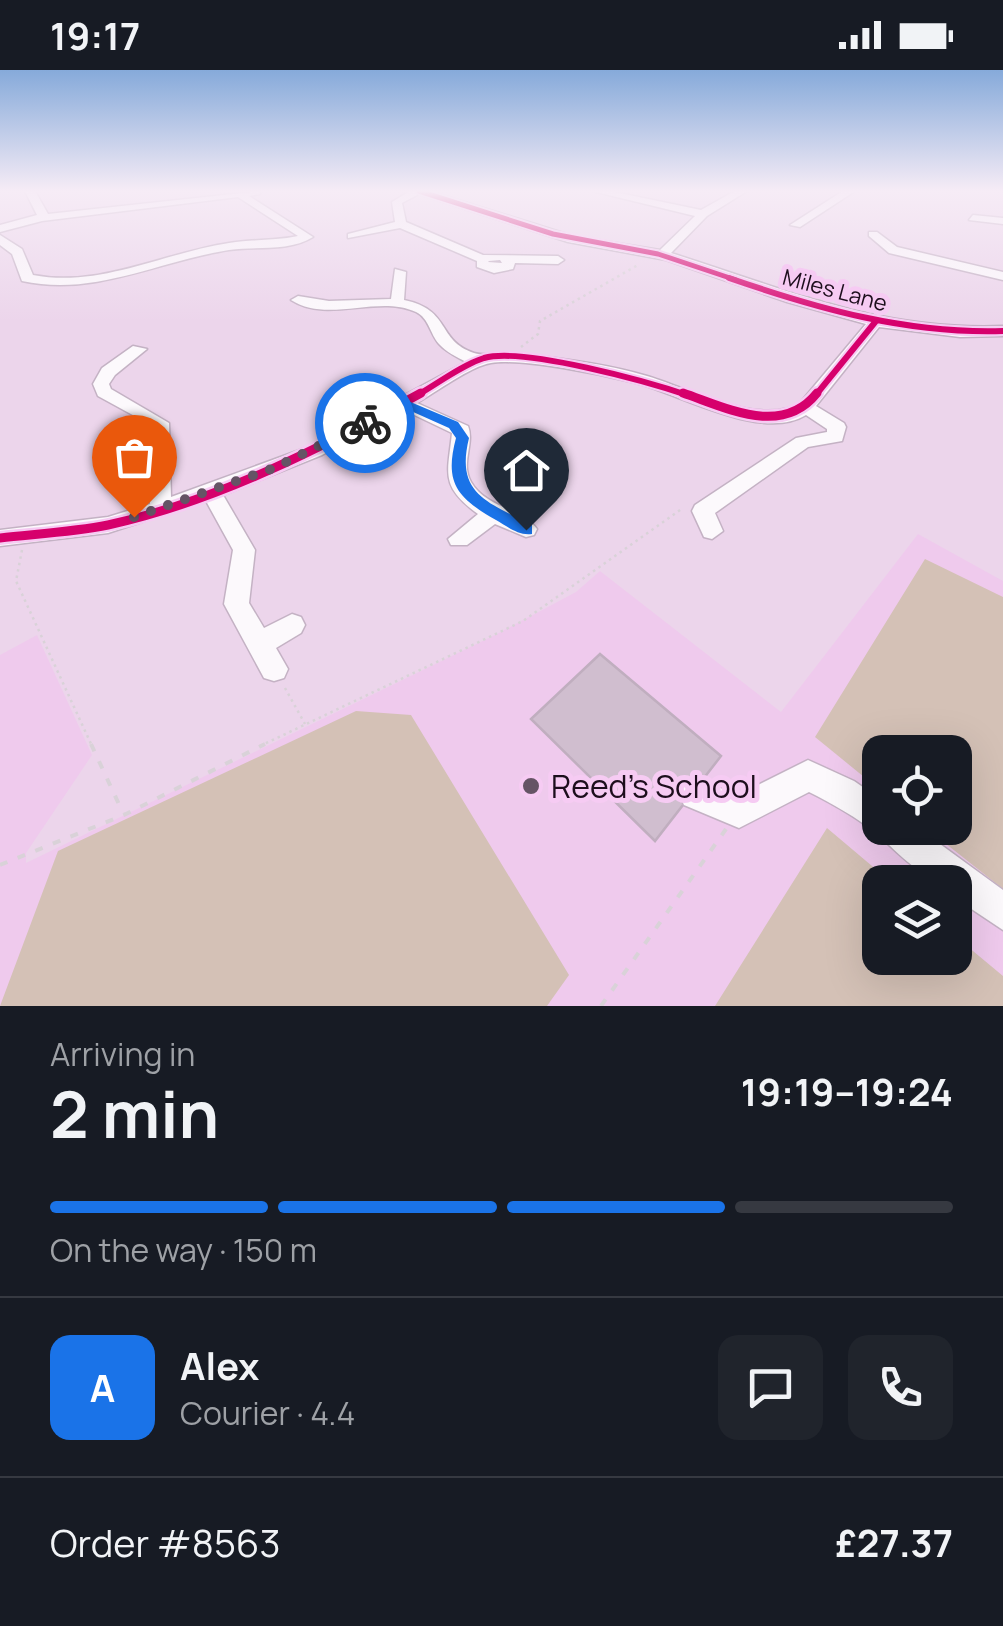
<!DOCTYPE html>
<html lang="en">
<head>
<meta charset="utf-8">
<style>
  :root { --surface:#171b24; --page:#20242c; --text:#f1f3f6; --muted:#9ea1a6; --line:#363941; --accent:#1a73e8 }
  body { margin:0; font-family:Manrope,sans-serif; background:var(--page); color:var(--text); height:100vh; display:flex; flex-direction:column; font-size:38px; white-space:nowrap }
  * { box-sizing:border-box; margin:0 }
  p { font-size:32px; color:var(--muted) }
  .icon { flex:none; width:55px; height:55px; fill:none; stroke:currentColor; stroke-width:2; stroke-linecap:round; stroke-linejoin:round }
  .map { position:relative; height:936px; overflow:hidden }
  .details { display:flex; flex-direction:column; background:var(--surface); flex:1 }
  .details>* { flex:none }
  .controls { position:absolute; left:862px; top:665px; display:grid; gap:20px }
  .controls a { display:grid; place-items:center; width:110px; height:110px; border-radius:20px; background:var(--surface); box-shadow:0 10px 40px #0002; font-size:50px }
  .pin { position:absolute; display:grid; place-items:center; width:85px; height:85px; color:#fff; margin:-102px -42px; border-radius:50% 50% 50% 0; rotate:-45deg; box-shadow:0 0 10px #0007 }
  .pin .icon { rotate:45deg }
  .courier { position:absolute; display:grid; place-items:center; width:100px; height:100px; margin:-50px; border:8px solid #1a73e8; border-radius:50%; background:#fff; color:#222; box-shadow:0 2px 12px #0007 }
  .headline em { font-style:normal; font-weight:700 }
  .headline div { display:flex; flex-direction:column-reverse }
  .headline { display:flex; align-items:center; justify-content:space-between; height:170px; padding:0 50px }
  h1 { font-size:65px; font-weight:700; line-height:75px }
  .bar { display:grid; grid-template-columns:repeat(4,1fr); gap:15px 10px; align-content:center; height:120px; padding:0 50px }
  .bar i { height:12px; border-radius:8px; background:var(--line) }
  .bar .current { background:var(--accent) }
  .bar p { grid-column:span 4 }
  .line { display:flex; align-items:center; gap:25px; padding:0 50px; border-top:2px solid var(--line) }
  .line div { flex:1 }
  .round { display:grid; place-items:center; flex:none; width:105px; height:105px; border-radius:20px; background:var(--page) }
  .status { display:flex; justify-content:space-between; align-items:center; height:70px; padding:0 50px; background:var(--surface); direction:ltr }
  .status svg { height:28px; fill:currentColor }
  .map>svg:first-child { display:block }
  .built { fill:#efcaed; fill-rule:evenodd }
  .green { fill:#d4c1b6 }
  .building { fill:#d0becf; stroke:#c0aebf; stroke-width:2.5 }
  .lines { fill:none; stroke-linecap:round; stroke-linejoin:round }
  .minor-casing { stroke:#c4b2c4; stroke-width:3 }
  .path-far1 { stroke:#d9d2d8; stroke-width:2.5; stroke-dasharray:2.5 4; stroke-linecap:butt }
  .path { stroke:#d9d2d8; stroke-width:4; stroke-dasharray:8 11; stroke-linecap:butt }
  .minor { fill:#fcf9fc; fill-rule:evenodd }
  .cycleway-far2-casing { stroke:#f6cbf3; stroke-width:9 }
  .cycleway-far1-casing { stroke:#f6cbf3; stroke-width:10 }
  .cycleway-casing { stroke:#f6cbf3; stroke-width:14 }
  .cycleway-far2 { stroke:#d6006c; stroke-width:5 }
  .cycleway-far1 { stroke:#d6006c; stroke-width:6 }
  .cycleway { stroke:#d6006c; stroke-width:9 }
  .route { fill:#1a73e8 }
  .done { stroke:#655465; stroke-width:10; stroke-dasharray:0 18 }
  .poi-dot { fill:#655465; stroke:#f6cbf3; stroke-width:4 }
  .labels { text-anchor:middle; dominant-baseline:central; stroke-width:10; stroke-linejoin:round; paint-order:stroke }
  .far-street-label { font-size:22px; fill:#1d0e1d; stroke:#f6cbf3 }
  .near-poi-label { font-size:32px; fill:#1d0e1d; stroke:#f6cbf3; text-anchor:start }
</style>
</head>
<body>
<div class="status"><b>19:17</b><svg viewBox="0 0 49 12"><path d="M0 12V9h3v3zM5 12V6h3v6zM10 12V3h3v9zM15 12V0h3v12zM26 1h20v11H26zM47 4h2v5h-2z"/></svg></div>
<div class="map">
<svg width="1003" height="936" viewBox="0 0 1003 936">
  <rect width="100%" height="100%" fill="#ecd5eb"/>
  <!-- built -->
  <path class="built" d="M918 464 1003 511V936H0V585L37 565 92 685 26 783V793L497 564 576 522 600 501 781 642ZM880 682H955V758H880ZM880 812H955V888H880Z"/>
  <!-- green -->
  <path class="green" d="M925 489 1003 527V819L926 758H955V682H880V720L815 667Z
    M356 641 411 645 569 905 547 936H0L58 781Z
    M827 758 891 812H880V888H955V866L1003 906V936H715Z"/>
  <!-- building -->
  <path class="building" d="M600 584 721 686 655 771 531 649Z"/>
  <g class="lines">
    <defs>
      <path id="minor" d="M25 121H35L48 144 260 121V124L249 126 313 167C289 182 256 176 229 180 158 191 95 227 22 211L12 184 0 175V165L22 179 33 205C100 218 163 183 229 173 252 169 275 171 298 166L238 127 42 151 0 162V155L37 145Z
        M410 121H429L573 166 660 180 695 146 592 121H610L701 140 735 121H747L707 146 671 183C785 219 880 261 1003 256V266L960 267 879 257 816 336 844 353 846 357 842 371 808 377 715 443 723 461 712 469 704 467 692 441 695 435 796 368 827 362V359L806 345C762 372 682 325 636 313 603 305 523 288 491 293 471 296 436 322 417 333L468 356C475 374 460 393 471 412 486 438 522 438 537 459L534 465 526 467 495 454 467 475H451L448 469 478 444C439 416 448 403 452 363L404 340 322 385 223 425 255 480 249 533 264 558 292 544 301 547 305 555 301 563 276 578 288 599 284 608 274 611 264 608 224 534 233 480 206 431 108 463 0 476V460L108 447 150 434 151 355 98 326 93 314 102 298 133 276 147 279 115 305 109 314 111 319 169 353 171 427 308 377 466 292C457 287 446 282 439 274 430 264 429 248 416 242 378 224 328 254 291 230L298 226 329 231 391 229 395 199 406 202 404 230C452 240 436 270 474 283 486 287 505 282 519 284 560 288 607 294 647 306 688 318 760 357 800 333L866 254 787 232 666 190 568 172 419 124 402 133 406 152 483 185 558 186 564 190 558 194 515 193 513 199 494 203 477 197V191L400 158 348 168V164L395 152 392 132ZM500 190 502 193 488 192 489 191Z
        M843 121H855L800 157 790 155Z
        M973 145 1003 148V154L969 150Z
        M869 162H877L897 177 1003 202V210L889 183 869 166Z
        M808 690 854 711 880 729V758H918L1003 820V860L955 828V812C922 812 900 784 877 764 858 748 831 733 809 722L739 758 684 735 679 724 684 713 695 708 738 725Z"/>
    </defs>
    <!-- minor casing -->
    <use href="#minor" class="minor-casing"/>
    <!-- path-far1 -->
    <path class="path-far1" d="M521 277 538 264 540 251 638 195
      M22 480 16 511 92 676
      M285 618 305 654
      M260 676 523 551 683 438"/>
    <!-- path -->
    <path class="path" d="M91 674 123 743
      M0 795 124 745 265 674
      M601 936 726 759"/>
    <!-- minor -->
    <use href="#minor" class="minor"/>
    <defs>
      <path id="cycleway-far2" d="M419 121 553 164 658 184 736 210"/>
      <path id="cycleway-far1" d="M729 208C819 239 907 264 1003 261
        M416 326C437 314 462 295 484 288 524 277 649 312 690 326
        M815 326 876 251"/>
      <path id="cycleway" d="M683 323C727 338 782 367 817 323
        M0 468C35 464 73 462 108 455 218 431 323 377 421 323"/>
    </defs>
    <!-- cycleway-far2 casing -->
    <use href="#cycleway-far2" class="cycleway-far2-casing"/>
    <!-- cycleway-far1 casing -->
    <use href="#cycleway-far1" class="cycleway-far1-casing"/>
    <!-- cycleway casing -->
    <use href="#cycleway" class="cycleway-casing"/>
    <!-- cycleway-far2 -->
    <use href="#cycleway-far2" class="cycleway-far2"/>
    <!-- cycleway-far1 -->
    <use href="#cycleway-far1" class="cycleway-far1"/>
    <!-- cycleway -->
    <use href="#cycleway" class="cycleway"/>
  </g>
  <!-- sky -->
  <linearGradient id="sky" x2="0" y2="1"><stop stop-color="#86aada"/><stop offset="0.48" stop-color="#f6ecf6"/><stop offset="1" stop-color="#f6ecf6" stop-opacity="0"/></linearGradient>
  <rect width="1003" height="252" fill="url(#sky)"/>
  <!-- route -->
  <path class="route" d="M401 328 458 352 469 368C455 425 488 432 532 455V464C518 466 507 456 496 450 457 428 444 413 456 368L449 358 402 337 370 356 359 353Z"/>
  <g class="lines">
    <!-- done -->
    <path class="done" d="M134 447 274 398 365 353"/>
  </g>
  <!-- markers -->
  <circle class="poi-dot" cx="531" cy="716" r="10"/>
  <g class="labels">
    <!-- far-street labels -->
    <g class="far-street-label">
      <text transform="translate(835 220) rotate(15)">Miles Lane</text>
    </g>
    <!-- near-poi labels -->
    <g class="near-poi-label">
      <text x="551" y="716">Reed's School</text>
    </g>
  </g>
</svg>
<div class="controls">
<a><svg class="icon" aria-label="locate" viewBox="0 0 24 24"><circle cx="12" cy="12" r="6"/><path d="M12 2v4M12 18v4M2 12h4M18 12h4"/></svg></a>
<a><svg class="icon" aria-label="layers" viewBox="0 0 24 24"><path d="M12 4l9 5-9 5-9-5zM3 14l9 5 9-5"/></svg></a>
</div>
<div class="pin" style="left:134px;top:447px;background:#ea580c"><svg class="icon" aria-label="bag" viewBox="0 0 24 24"><path d="M5 8h14l-1 12H6zM9 8a3 3 0 0 1 6 0"/></svg></div>
<div class="pin" style="left:526px;top:460px;background:#1f2937"><svg class="icon" aria-label="home" viewBox="0 0 24 24"><path d="M3 11l9-7 9 7M6 9v11h12V9"/></svg></div>
<div class="courier" style="left:365px;top:353px"><svg class="icon" aria-label="bike" viewBox="0 0 24 24"><circle cx="6" cy="16" r="4"/><circle cx="18" cy="16" r="4"/><path d="M6 16l4-8h5l3 8M10 8l3 8H6M13 5h3"/></svg></div>
</div>
<section class="details">
<div class="headline"><div><h1>2 min</h1><p>Arriving in</p></div><em>19:19–19:24</em></div>
<div class="bar"><i class="current"></i><i class="current"></i><i class="current"></i><i></i><p>On the way · 150 m</p></div>
<div class="line" style="height:180px"><b class="round" style="background:var(--accent);color:#fff">A</b><div><b>Alex</b><p>Courier · 4.4</p></div><a class="round"><svg class="icon" aria-label="chat" viewBox="0 0 24 24"><path d="M4 5h16v11H9l-5 4z"/></svg></a><a class="round"><svg class="icon" aria-label="phone" viewBox="0 0 24 24"><path d="M5 4h4l2 5-3 2q2 4 5 5l2-3 5 2v4C11 20 4 13 5 4z"/></svg></a></div>
<div class="line" style="height:130px"><div>Order #8563</div><b>£27.37</b></div>
</section>
</body>
</html>
